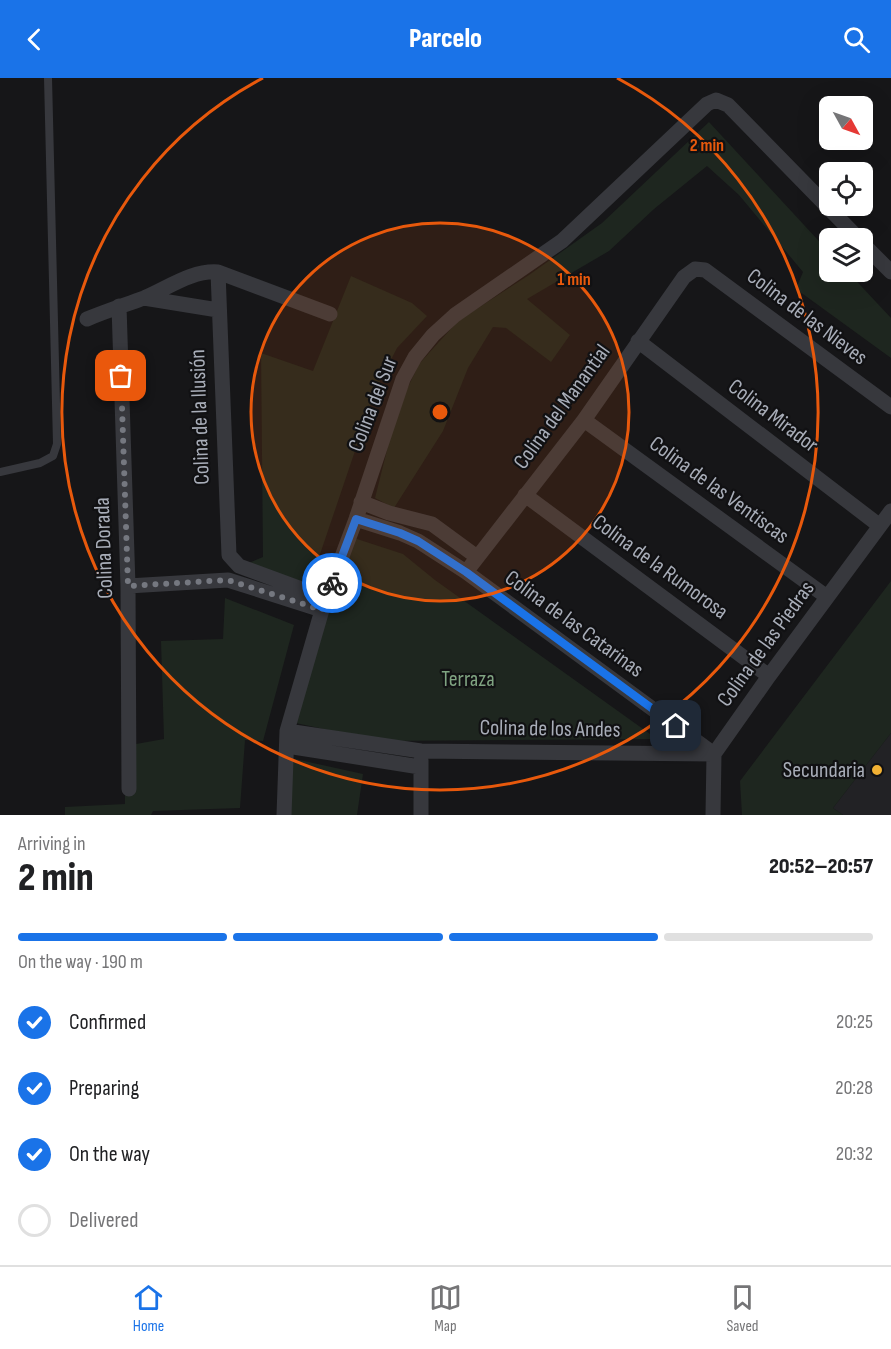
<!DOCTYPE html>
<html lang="en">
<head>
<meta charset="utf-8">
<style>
  :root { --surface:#fff; --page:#f6f6f6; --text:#202124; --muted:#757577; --line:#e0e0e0; --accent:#1a73e8 }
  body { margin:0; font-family:"Sofia Sans Condensed",sans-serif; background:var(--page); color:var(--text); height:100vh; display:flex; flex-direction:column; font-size:22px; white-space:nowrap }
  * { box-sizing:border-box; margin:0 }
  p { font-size:20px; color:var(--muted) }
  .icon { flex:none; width:33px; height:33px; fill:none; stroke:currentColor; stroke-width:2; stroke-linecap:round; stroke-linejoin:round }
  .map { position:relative; height:737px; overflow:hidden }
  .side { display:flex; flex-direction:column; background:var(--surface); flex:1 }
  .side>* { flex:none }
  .needle { width:39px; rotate:130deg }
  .controls { position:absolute; left:819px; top:18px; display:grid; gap:12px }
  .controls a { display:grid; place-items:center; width:54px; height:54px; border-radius:9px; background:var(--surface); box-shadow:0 6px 24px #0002; font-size:30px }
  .pin { position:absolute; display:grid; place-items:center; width:51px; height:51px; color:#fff; margin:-26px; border-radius:12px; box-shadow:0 3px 9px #0006 }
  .courier { position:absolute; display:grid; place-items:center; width:60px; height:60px; margin:-30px; border:4px solid #1a73e8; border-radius:50%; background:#fff; color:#222; box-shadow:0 2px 8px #0007 }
  .headline em { font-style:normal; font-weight:800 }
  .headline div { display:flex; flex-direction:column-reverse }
  .headline { display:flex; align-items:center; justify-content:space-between; height:102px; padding:0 18px }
  h1 { font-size:39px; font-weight:800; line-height:45px }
  .bar { display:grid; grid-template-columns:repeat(4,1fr); gap:9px 6px; align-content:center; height:72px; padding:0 18px }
  .bar i { height:8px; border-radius:4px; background:var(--line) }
  .bar .on { background:var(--accent) }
  .bar p { grid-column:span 4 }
  ol { padding:0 18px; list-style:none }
  li { display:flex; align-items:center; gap:18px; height:66px }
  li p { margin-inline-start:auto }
  li .icon { padding:6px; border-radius:50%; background:var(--accent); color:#fff; stroke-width:4 }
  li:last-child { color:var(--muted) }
  li i { width:33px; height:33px; border:3px solid var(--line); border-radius:50% }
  header { display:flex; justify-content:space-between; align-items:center; height:78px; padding:0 18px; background:var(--accent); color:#fff; font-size:27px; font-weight:800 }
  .tabs { display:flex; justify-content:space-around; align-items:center; height:84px; border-top:2px solid var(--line); background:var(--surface); font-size:16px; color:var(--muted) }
  .tabs a { display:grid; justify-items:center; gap:3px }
  .tabs .on { color:var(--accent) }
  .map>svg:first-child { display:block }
  .built { fill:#222225 }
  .green { fill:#1e261f }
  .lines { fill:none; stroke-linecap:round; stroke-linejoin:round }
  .service { stroke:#37383d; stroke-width:8 }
  .minor { stroke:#37383d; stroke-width:15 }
  .done { stroke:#757880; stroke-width:6; stroke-dasharray:0 10.8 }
  .route { stroke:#1a73e8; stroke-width:8 }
  .ring { fill:none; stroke:#e8590c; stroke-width:3 }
  .poi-dot { fill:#f2b134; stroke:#111113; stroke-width:2 }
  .labels { text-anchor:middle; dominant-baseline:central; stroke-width:4.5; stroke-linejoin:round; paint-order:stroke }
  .street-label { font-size:22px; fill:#a8adb8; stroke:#111113 }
  .park-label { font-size:22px; fill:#7fa381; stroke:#111113 }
  .poi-label { font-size:22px; fill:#a8adb8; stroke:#111113; text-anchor:end }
  .centre { fill:#e8590c; stroke:#111113; stroke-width:3 }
  .ring-label { font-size:18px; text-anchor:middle; font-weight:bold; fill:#e8590c; stroke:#111113; stroke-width:4.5; stroke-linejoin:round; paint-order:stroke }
</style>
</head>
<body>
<header><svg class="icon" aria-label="back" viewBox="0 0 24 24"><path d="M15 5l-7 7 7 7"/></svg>Parcelo<svg class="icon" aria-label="search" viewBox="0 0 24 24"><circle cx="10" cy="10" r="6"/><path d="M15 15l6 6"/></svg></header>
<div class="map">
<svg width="891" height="737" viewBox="0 0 891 737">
  <rect width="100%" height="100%" fill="#161618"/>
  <!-- built -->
  <path class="built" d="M891 655V737H843L833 730Z"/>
  <!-- green -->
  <path class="green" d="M709 44 829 174 830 194H848L891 240V280L796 211 803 194 739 117 707 88 654 131 609 173 527 221 570 257 551 284 506 250 493 249 468 290 443 353 394 430 375 420 397 332 419 286 458 243 529 197 602 145Z
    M351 198 412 225 427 238 397 270 376 311 313 497 305 510 246 486 263 479 261 275 313 293Z
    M354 460 403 476 435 502 657 661 380 663 291 644Z
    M891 503V655L833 730 843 737H742L740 703Z
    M225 520 294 547 263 663 245 662 240 730 153 733 151 737H65V729L125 726V668L164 661 161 563 223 561Z
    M295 681 363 696 357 737H285L284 696Z"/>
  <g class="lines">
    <!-- service -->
    <path class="service" d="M0 394 40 385 53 378 57 366 48 0"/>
    <!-- minor -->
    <path class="minor" d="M862 165 891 194
      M218 194 229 477 239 488 326 520
      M144 220 218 232
      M119 228 128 508 129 711
      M87 241C106 233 125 227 144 220 168 210 192 192 218 194L330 236
      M638 263 880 448
      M584 342 827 519
      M525 417 769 598
      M361 424 389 435 432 446 477 479
      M356 441 400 455 418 463 466 494 714 676
      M466 494 584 342 684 199 695 191 705 192 891 329
      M128 508 228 502 322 532
      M287 653 421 673 714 676
      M287 668 420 689
      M421 682V737
      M284 737 287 653 322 532 356 441 403 301 415 279 433 257 455 237 562 163 707 26 716 22 728 27 858 160
      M713 737 714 676 769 598 891 433"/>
  </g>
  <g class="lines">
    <!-- done -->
    <path class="done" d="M121 298 128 508 228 502 322 532 332 505"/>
    <!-- route -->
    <path class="route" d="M332 505 356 441 400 455 418 463 466 494 676 648"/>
  </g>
  <!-- distance rings -->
  <circle cx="440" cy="334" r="189" fill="#e8590c" fill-opacity=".12"/>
  <g class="ring">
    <circle cx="440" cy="334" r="189"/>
    <path d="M617 0A378 378 0 1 1 263 0"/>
  </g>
  <!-- markers -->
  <circle class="poi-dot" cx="877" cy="692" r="6"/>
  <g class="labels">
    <!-- street labels -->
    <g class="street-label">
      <text transform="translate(807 239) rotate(37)">Colina de las Nieves</text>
      <text transform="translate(373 326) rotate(-69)">Colina del Sur</text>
      <text transform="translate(562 329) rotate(-54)">Colina del Manantial</text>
      <text transform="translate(773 338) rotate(37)">Colina Mirador</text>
      <text transform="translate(200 339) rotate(-92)">Colina de la Ilusión</text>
      <text transform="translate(719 412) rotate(36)">Colina de las Ventiscas</text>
      <text transform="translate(104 470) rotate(-92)">Colina Dorada</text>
      <text transform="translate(660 489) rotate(36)">Colina de la Rumorosa</text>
      <text transform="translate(574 546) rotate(36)">Colina de las Catarinas</text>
      <text transform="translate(766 566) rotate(-54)">Colina de las Piedras</text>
      <text transform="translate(550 651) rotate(1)">Colina de los Andes</text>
    </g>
    <!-- park labels -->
    <g class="park-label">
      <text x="468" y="601">Terraza</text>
    </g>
    <!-- poi labels -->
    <g class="poi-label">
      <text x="865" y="692">Secundaria</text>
    </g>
  </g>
  <circle cx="440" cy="334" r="9" class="centre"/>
  <g class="ring-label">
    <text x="707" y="73">2 min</text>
    <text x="574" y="207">1 min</text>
  </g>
</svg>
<div class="controls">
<a><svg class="needle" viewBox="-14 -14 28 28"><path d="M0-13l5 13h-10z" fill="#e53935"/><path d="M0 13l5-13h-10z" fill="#757577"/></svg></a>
<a><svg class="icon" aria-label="locate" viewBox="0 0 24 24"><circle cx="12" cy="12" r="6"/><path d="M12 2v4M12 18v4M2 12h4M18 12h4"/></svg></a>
<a><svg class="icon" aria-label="layers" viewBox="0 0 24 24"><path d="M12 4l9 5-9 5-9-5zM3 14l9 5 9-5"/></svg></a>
</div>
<div class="pin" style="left:121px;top:298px;background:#ea580c"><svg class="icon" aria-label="bag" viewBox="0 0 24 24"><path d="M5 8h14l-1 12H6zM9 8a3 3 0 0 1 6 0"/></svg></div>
<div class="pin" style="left:676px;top:648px;background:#1f2937"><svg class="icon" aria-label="home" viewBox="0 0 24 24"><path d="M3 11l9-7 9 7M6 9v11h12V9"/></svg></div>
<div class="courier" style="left:332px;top:505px"><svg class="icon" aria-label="bike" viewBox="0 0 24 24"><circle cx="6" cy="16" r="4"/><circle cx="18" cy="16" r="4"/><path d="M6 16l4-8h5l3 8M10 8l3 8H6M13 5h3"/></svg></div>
</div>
<section class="side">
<div class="headline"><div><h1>2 min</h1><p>Arriving in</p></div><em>20:52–20:57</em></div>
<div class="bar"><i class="on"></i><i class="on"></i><i class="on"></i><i></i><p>On the way · 190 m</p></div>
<ol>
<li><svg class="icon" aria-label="check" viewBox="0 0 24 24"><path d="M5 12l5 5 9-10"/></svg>Confirmed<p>20:25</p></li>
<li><svg class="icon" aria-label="check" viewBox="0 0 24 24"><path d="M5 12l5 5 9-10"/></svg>Preparing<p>20:28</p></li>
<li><svg class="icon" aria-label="check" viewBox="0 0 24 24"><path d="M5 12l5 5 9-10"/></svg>On the way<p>20:32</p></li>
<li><i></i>Delivered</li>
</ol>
</section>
<nav class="tabs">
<a class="on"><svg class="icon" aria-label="home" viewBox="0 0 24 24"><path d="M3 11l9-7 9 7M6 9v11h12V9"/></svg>Home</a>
<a><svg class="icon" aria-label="map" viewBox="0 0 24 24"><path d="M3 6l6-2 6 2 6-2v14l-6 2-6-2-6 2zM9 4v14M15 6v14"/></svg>Map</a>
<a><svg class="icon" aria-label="saved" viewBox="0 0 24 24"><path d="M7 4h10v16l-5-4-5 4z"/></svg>Saved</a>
</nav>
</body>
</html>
